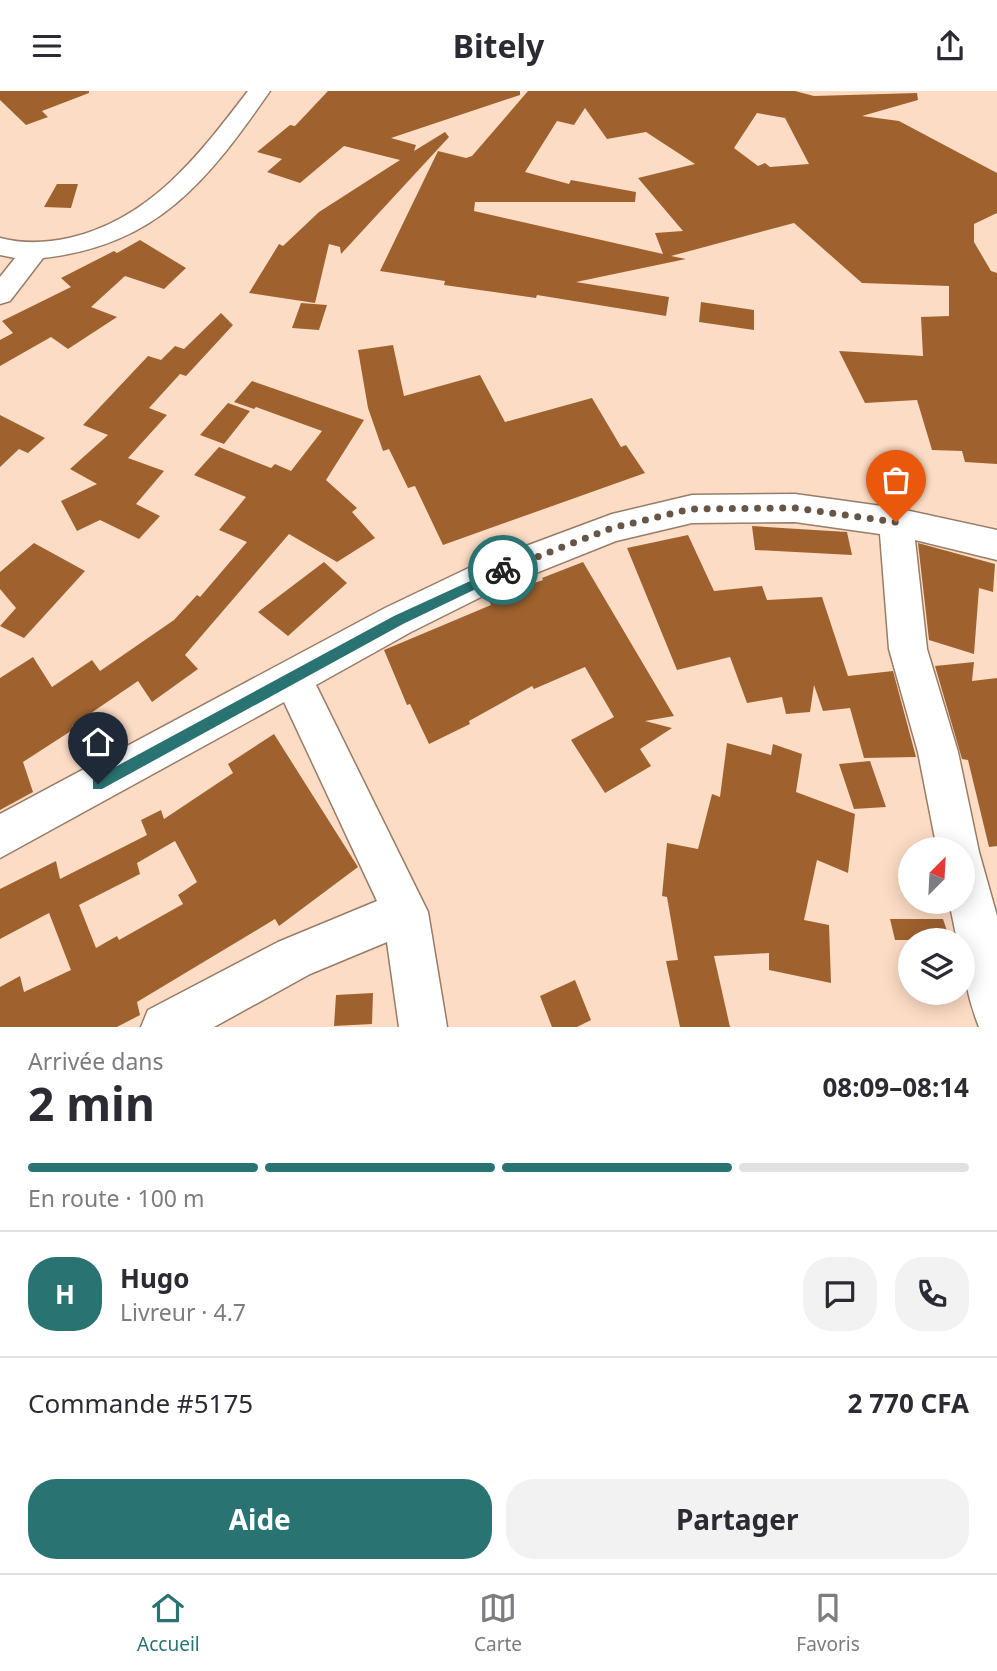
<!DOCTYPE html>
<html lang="fr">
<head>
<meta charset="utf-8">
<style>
  :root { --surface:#fff; --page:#f2f2f3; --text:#2b2b33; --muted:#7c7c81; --line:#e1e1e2; --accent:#297372 }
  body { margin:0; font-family:"Noto Sans",sans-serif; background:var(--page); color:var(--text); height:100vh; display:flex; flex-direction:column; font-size:26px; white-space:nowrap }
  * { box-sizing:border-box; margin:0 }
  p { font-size:23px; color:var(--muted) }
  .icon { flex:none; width:38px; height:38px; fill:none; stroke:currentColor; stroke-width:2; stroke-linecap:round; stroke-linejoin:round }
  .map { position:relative; height:936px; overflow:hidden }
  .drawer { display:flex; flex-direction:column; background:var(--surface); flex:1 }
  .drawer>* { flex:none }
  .needle { width:46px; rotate:24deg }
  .buttons { position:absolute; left:898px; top:746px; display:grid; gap:14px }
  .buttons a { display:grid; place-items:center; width:77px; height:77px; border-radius:50%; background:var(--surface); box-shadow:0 4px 18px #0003; font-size:35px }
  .pin { position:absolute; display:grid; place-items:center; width:60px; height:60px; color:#fff; margin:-72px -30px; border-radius:50% 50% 50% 0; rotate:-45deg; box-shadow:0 0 7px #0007 }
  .pin .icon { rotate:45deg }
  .courier { position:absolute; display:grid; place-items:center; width:70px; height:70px; margin:-35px; border:5px solid #297372; border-radius:50%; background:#fff; color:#222; box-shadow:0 2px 9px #0007 }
  .head em { font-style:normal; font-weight:700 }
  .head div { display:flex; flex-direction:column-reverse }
  .head { display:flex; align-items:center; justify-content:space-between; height:119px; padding:0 28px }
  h1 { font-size:46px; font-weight:700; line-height:52px }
  .bar { display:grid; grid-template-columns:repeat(4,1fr); gap:10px 7px; align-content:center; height:84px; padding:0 28px }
  .bar i { height:9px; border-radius:5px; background:var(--line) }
  .bar .active { background:var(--accent) }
  .bar p { grid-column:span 4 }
  .line { display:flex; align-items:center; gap:18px; padding:0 28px; border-top:2px solid var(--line) }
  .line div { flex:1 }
  .round { display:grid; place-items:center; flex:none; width:74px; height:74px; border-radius:28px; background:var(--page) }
  .cta { display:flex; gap:14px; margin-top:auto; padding:14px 28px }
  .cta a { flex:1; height:80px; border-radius:28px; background:var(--accent); color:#fff; font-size:28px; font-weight:700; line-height:80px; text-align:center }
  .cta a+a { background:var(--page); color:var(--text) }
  header { display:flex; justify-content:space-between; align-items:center; height:91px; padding:0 28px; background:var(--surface); font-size:32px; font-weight:700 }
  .menu { display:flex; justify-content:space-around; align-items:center; height:98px; border-top:2px solid var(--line); background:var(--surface); font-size:19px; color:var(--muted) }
  .menu a { display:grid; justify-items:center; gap:4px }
  .menu .active { color:var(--accent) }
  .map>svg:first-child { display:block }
  .building { fill:#9f622f; fill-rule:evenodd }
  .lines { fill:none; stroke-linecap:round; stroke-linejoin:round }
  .minor-casing { stroke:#997c67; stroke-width:3 }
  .minor { fill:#fff; fill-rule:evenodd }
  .route { fill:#297372 }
  .done { stroke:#675548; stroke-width:7; stroke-dasharray:0 12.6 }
</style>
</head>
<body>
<header><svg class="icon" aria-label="menu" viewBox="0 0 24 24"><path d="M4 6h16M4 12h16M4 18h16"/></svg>Bitely<svg class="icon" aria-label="share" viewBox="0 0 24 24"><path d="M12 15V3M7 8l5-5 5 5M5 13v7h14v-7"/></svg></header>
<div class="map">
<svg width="997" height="936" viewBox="0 0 997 936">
  <rect width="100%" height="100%" fill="#fcdcc5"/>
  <!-- building -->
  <path class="building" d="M0 0H89V2L42 20 48 26 26 34 0 9Z
    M328 0H520V4L391 47 416 54 414 60 445 41 449 46 341 163 340 156 329 153 315 212 249 202 279 153 283 155 319 121 400 69 344 55 300 92 267 81 282 68 257 61 290 34 295 35Z
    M528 0H795L814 5 917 2 918 9 862 25 899 30 997 82V122L974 133V151L991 180 997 182V373L965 371 962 360 932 359 917 309 865 312 839 260 923 265 921 226 949 225V195L862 192 794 132 671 165 686 168 576 191 669 206 666 225 537 204 536 207 444 194 445 190 380 180 438 60 466 67 472 65ZM585 17 607 48 646 41 695 73 638 87 683 140 655 142 663 163 474 120 475 111H635L636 101 571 89 569 93 525 81 557 30 574 34ZM757 22 785 27 809 73 770 76 765 72 758 75 734 57Z
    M57 93H78L71 117 44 116Z
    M140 149 186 177 164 198 125 185 91 216 117 226 68 258 51 246 0 275V249L13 242 2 230 71 196 61 187 114 160 117 162Z
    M701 211 754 219V239L699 231Z
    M301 212 327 214 319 239 292 237Z
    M221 222 233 234 186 285 180 283 149 317 167 324 128 367 164 380 136 413 160 425 139 448 100 429 77 440 61 410 97 393 70 378 108 344 83 334 148 265 161 269 175 255 184 258Z
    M393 254 404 305 480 284 505 331 592 307 621 356 626 354 645 382 443 454 415 395 408 397 389 358 383 360 368 317 358 259Z
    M252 290 364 329 326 389 357 417 352 421 375 447 337 471 289 443 185 564 198 578 152 611 138 590 72 635 74 638 23 671 33 701 0 719V587L33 566 52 596 92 569 100 580 174 529 197 504 200 506 247 451 219 439 246 406 194 384 219 356 271 377 275 373 291 380 322 340 256 316 254 318 234 311Z
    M228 312 250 320 224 353 200 344Z
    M0 324 45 347 28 362 19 358 0 376Z
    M752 435 847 441 852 464 755 459Z
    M688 444 714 500 762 495 767 509 822 506 848 585 893 580 916 666 864 667 850 617 823 620 814 594 810 621 786 623 782 606 747 612 730 566 677 579 627 457Z
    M34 452 85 480 24 547 0 535 16 517 0 498V481Z
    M918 452 995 473 993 501 979 497 974 563 929 549Z
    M324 471 347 492 288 545 258 521Z
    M583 471 674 625 645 630 672 637 640 658 651 675 605 702 571 649 614 626 585 576 534 598 532 595 469 630 470 633 429 653 410 613 407 614 384 559 491 514 488 508 543 489 542 487Z
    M974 571 972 590 997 587V755L989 756 968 669 962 668 935 575Z
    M274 643 358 776 279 835 275 828 137 911 140 924 117 936H0V896L20 885 24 901 71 879 49 822 0 848V798L56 770 60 788 147 744 141 729 161 719 164 728 233 682 228 673ZM175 750 197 791 178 804 183 813 119 849 117 845 96 857 79 814 140 783 137 772Z
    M727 652 771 664 773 653 802 663 796 701 855 723 848 782 817 769 804 829 829 834 831 892 769 879V862L714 865 730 936H680L666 870 678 869 667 806 662 805 667 752 698 758 712 703 720 706Z
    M870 670 886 716 854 718 839 673Z
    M890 828H943L950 849H895Z
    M575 889 591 929 577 936H552L540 905Z
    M373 902 372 933 334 935 336 904Z"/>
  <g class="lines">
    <defs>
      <path id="minor" d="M248 0H270C208 89 158 154 43 167L10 210 0 213V186L15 167 0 164V147C23 153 46 152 69 147 151 128 199 64 248 0Z
        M795 403 896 417 997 439V469L915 449 927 558 958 661 979 761 997 825V936H979C968 908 962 879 962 849H957L949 810H962V758H937L918 661 889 558 880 443 795 431 692 432 616 450 501 496 411 541 316 594 428 821 447 936H399L387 851 310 883 214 936H141L148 919 278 851 377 810 284 611 0 767V723L385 517 475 474 612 423 692 404Z"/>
    </defs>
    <!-- minor casing -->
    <use href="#minor" class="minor-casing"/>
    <!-- minor -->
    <use href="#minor" class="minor"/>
  </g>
  <!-- route -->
  <path class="route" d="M503 475 509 479 507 483 403 533 102 698H93V688L394 525Z"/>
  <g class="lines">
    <!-- done -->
    <path class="done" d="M503 479 612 437 691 418 795 417 896 431"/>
  </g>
</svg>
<div class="buttons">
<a><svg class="needle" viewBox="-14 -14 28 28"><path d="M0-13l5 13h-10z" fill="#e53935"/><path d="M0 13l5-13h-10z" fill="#7c7c81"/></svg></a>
<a><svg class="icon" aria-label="layers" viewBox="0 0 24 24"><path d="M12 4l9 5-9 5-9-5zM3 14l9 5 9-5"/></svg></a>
</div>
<div class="pin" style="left:896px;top:431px;background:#ea580c"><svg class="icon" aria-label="bag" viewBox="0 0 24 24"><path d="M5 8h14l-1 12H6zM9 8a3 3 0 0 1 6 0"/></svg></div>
<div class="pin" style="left:98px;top:693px;background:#1f2937"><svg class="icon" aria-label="home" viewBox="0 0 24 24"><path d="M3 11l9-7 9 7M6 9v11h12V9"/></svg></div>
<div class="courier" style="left:503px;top:479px"><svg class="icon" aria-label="bike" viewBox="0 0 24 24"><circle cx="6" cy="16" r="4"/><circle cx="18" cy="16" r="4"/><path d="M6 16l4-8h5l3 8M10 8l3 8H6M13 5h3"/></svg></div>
</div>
<section class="drawer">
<div class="head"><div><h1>2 min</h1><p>Arrivée dans</p></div><em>08:09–08:14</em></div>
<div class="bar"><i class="active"></i><i class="active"></i><i class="active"></i><i></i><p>En route · 100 m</p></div>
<div class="line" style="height:126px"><b class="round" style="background:var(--accent);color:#fff">H</b><div><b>Hugo</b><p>Livreur · 4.7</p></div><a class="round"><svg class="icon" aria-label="chat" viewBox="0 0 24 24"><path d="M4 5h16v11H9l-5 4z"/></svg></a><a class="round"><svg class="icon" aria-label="phone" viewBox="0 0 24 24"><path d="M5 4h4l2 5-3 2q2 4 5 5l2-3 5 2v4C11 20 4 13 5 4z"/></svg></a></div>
<div class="line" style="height:91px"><div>Commande #5175</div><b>2 770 CFA</b></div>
<div class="cta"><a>Aide</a><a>Partager</a></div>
</section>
<nav class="menu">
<a class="active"><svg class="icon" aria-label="home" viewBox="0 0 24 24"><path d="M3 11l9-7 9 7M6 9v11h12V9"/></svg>Accueil</a>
<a><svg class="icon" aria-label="map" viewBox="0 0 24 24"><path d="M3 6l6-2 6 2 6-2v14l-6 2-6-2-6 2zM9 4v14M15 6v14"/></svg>Carte</a>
<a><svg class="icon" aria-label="saved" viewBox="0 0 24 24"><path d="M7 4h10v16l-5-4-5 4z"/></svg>Favoris</a>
</nav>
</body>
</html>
